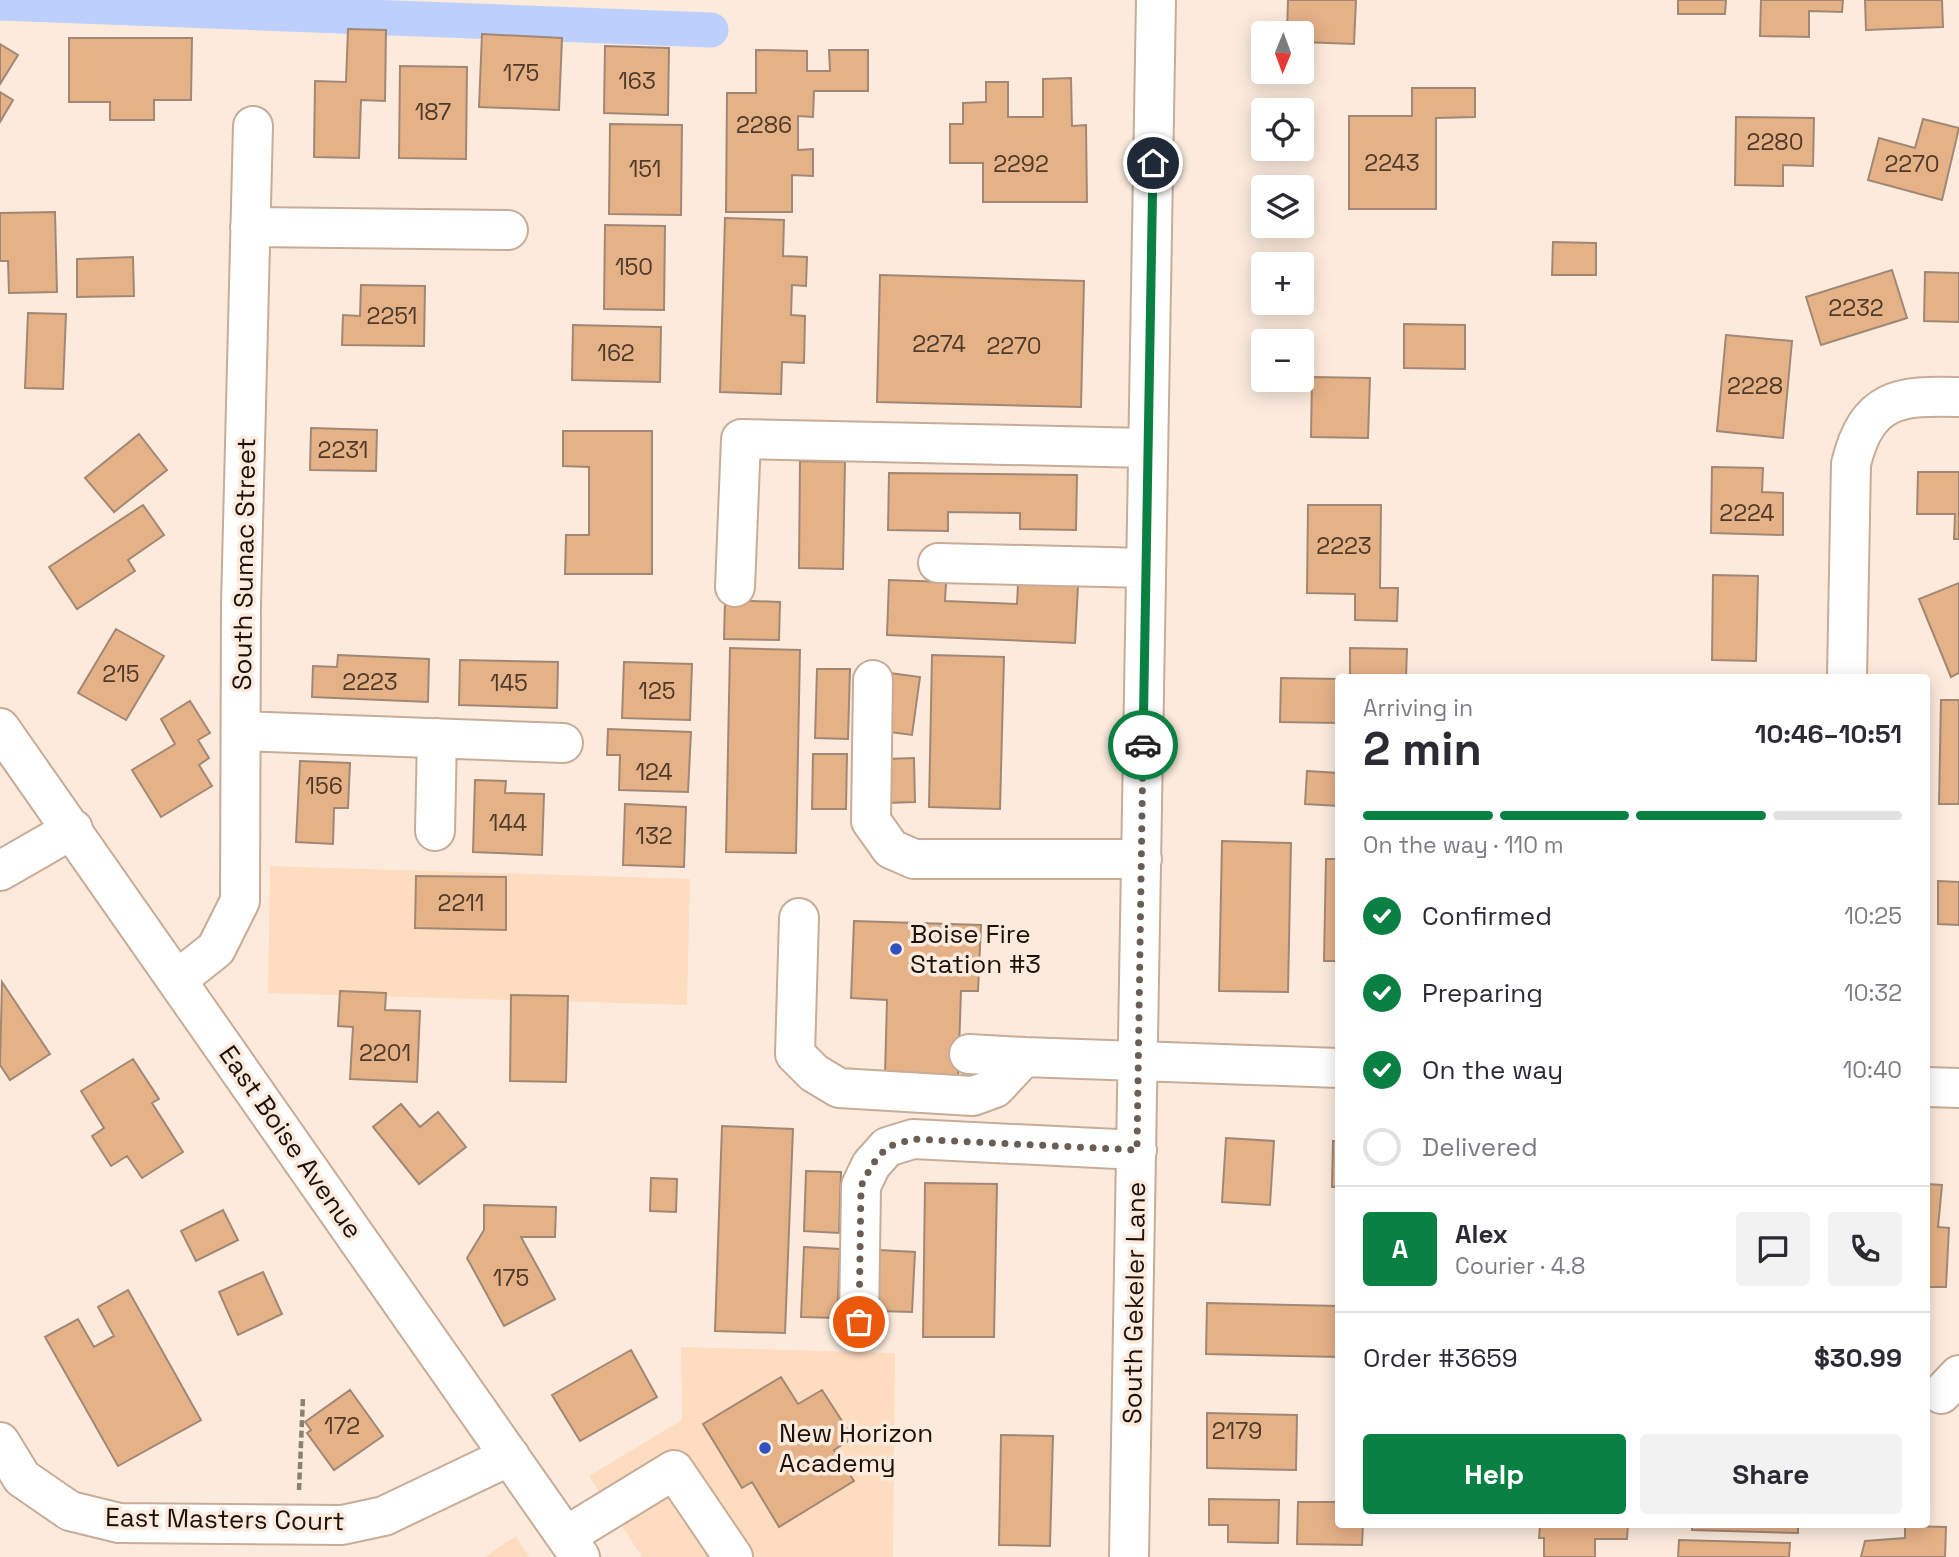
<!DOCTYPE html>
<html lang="en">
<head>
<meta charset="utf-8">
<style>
  :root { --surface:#fff; --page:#f2f2f3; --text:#2b2b33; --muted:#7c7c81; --line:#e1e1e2; --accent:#0b8043 }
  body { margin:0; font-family:"Space Grotesk",sans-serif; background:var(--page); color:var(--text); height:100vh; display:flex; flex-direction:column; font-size:26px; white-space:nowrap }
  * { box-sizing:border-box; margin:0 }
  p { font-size:23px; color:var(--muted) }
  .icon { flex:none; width:38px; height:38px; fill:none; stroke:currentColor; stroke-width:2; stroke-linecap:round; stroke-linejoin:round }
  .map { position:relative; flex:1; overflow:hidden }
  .drawer { position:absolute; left:1335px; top:674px; width:595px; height:854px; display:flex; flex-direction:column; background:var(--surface); border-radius:7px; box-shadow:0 4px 18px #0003 }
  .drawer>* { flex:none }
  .needle { width:46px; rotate:181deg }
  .buttons { position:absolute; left:1251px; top:21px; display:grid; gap:14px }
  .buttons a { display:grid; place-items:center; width:63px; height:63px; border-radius:7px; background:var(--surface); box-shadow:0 4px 18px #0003; font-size:35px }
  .pin { position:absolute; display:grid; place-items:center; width:60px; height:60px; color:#fff; margin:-30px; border:4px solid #fff; border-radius:50%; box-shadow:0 2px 7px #0007 }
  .courier { position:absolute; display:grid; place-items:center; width:70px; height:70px; margin:-35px; border:5px solid #0b8043; border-radius:50%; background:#fff; color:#222; box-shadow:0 2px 9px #0007 }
  .overview em { font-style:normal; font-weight:600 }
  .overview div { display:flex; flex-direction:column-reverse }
  .overview { display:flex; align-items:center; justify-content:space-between; height:119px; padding:0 28px }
  h1 { font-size:46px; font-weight:600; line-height:52px }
  .bar { display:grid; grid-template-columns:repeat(4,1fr); gap:10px 7px; align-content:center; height:84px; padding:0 28px }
  .bar i { height:9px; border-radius:5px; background:var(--line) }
  .bar .selected { background:var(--accent) }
  .bar p { grid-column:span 4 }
  .line { display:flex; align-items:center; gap:18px; padding:0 28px; border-top:2px solid var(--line) }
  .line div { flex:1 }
  .round { display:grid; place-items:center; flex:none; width:74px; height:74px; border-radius:7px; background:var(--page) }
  ol { padding:0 28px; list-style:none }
  li { display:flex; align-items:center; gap:21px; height:77px }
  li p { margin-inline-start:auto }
  li .icon { padding:7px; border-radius:50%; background:var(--accent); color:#fff; stroke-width:4 }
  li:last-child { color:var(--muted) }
  li i { width:38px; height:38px; border:4px solid var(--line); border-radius:50% }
  .primary-button { display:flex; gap:14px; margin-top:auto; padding:14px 28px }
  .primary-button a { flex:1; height:80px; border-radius:7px; background:var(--accent); color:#fff; font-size:28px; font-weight:600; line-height:80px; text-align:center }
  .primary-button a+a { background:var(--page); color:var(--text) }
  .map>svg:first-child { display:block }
  .built { fill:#fedcc0 }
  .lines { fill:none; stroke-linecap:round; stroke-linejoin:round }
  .canal { stroke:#bdd0fd; stroke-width:35 }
  .building { fill:#e5b187; stroke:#a28874; stroke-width:2 }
  .minor-casing { stroke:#c7ac97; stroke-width:42 }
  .path { stroke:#8c7f74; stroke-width:4.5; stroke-dasharray:7 3.5; stroke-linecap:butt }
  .minor { stroke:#fff; stroke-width:38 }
  .done { stroke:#6a5e54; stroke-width:7; stroke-dasharray:0 12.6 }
  .route { stroke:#0b8043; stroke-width:9 }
  .poi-dot { fill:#3051c1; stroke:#fcebdd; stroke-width:2.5 }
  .labels { text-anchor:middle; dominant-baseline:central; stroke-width:7; stroke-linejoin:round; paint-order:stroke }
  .number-label { font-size:23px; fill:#4e3a2a }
  .street-label { font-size:26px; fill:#1c120b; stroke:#fcebdd }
  .poi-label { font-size:26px; fill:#1c120b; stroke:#fcebdd; text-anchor:start }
</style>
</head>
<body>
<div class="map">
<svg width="1959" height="1557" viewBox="0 0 1959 1557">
  <rect width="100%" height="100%" fill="#fcebdd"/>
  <!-- built -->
  <path class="built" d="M270 866 690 879 687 1005 268 993Z
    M681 1347 895 1353 893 1557H642L589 1476 682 1420Z
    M516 1536 529 1557H484Z"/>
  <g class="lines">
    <!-- canal -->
    <path class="canal" d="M0 3 711 30"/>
  </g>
  <!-- building -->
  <path class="building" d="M1288 0H1356L1354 44 1302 42V33H1287Z
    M1678 0H1726L1725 14H1678Z
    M1761 0H1843L1842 12 1809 11V37L1760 36Z
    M1865 0H1942L1943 27 1866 30Z
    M348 29 386 30 385 101 361 100 359 158 314 157 315 81 346 82Z
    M482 34 562 38 559 110 479 107Z
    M69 38H192L191 100H154V120H110V102H69Z
    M0 44 18 55 0 84Z
    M605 46 669 48 668 115 604 113Z
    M756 50 807 51V71H830L829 50H868V91H814L813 117 798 116V150L813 149V176L792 175V212H726L727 93H756Z
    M400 66 467 67 466 159 399 158Z
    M1071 78 1072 126 1086 125 1087 202H983V163H950V124H963V103L986 102V82H1008V117H1043V79Z
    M1412 88H1475V117L1436 118V209H1349V116H1412Z
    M0 92 13 100 0 122Z
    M1736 117 1814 118 1813 166 1783 165V186L1735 185Z
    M1923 119 1959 128 1942 200 1868 180 1879 138 1915 148Z
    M610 124 682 125 681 215 609 214Z
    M55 212 57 292 9 293 8 261H0V213Z
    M725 218 784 220 783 256 807 257 806 286 792 285 791 315 805 316 804 363 782 362 781 394 720 392Z
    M605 225 665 226 664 310 604 309Z
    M1553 242 1596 243V275H1552Z
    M133 257 134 296 77 297V259Z
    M1892 270 1907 318 1821 345 1806 297Z
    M1925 272 1959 273V322L1924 321Z
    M880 275 1084 281 1081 407 877 402Z
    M361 285 425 286 424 346 342 345 343 315 360 316Z
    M28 313 66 314 63 389 25 388Z
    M1404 324 1465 325V369L1404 368Z
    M573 325 661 327 660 382 572 380Z
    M1726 335 1792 341 1783 438 1717 431Z
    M1312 377 1370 378 1368 438 1311 437Z
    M311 428 377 430 376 471 310 470Z
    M563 431H652V574H565L566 535H589V467L563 466Z
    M139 434 167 470 114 512 85 478Z
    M800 461 845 462 843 569 799 568Z
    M1712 467 1763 468 1762 492 1783 493V535L1711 533Z
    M1918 472H1959V539H1954L1955 514H1917Z
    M889 473 1077 475 1076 530 1020 529V513L948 512V531L888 530Z
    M143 505 164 535 128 560 135 571 77 609 49 567Z
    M1308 505H1381L1380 588H1398L1397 621 1355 620V594L1307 593Z
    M1713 575 1758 576 1756 661 1712 660Z
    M889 580 946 582 945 601 1017 604 1018 584 1078 586 1075 643 887 635Z
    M1959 583V673L1951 677 1919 599Z
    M725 600 780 602 779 640 724 639Z
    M116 629 164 656 126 720 78 693Z
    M730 648 800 650 796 853 726 852Z
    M1350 648 1407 649 1406 677H1350Z
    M338 655 429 659 428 702 312 697 313 666 337 667Z
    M932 655 1004 657 1000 809 929 807Z
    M460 660 558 662 557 708 459 705Z
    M624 662 692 664 690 720 622 718Z
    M817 669H850L848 739 815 738Z
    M890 673 920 677 912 735 882 731Z
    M1281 678 1339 679 1338 723 1280 722Z
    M1941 700H1959V804H1939Z
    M190 701 210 733 198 740 209 758 199 765 212 786 161 817 132 770 175 744 161 719Z
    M608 729 691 732 688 792 619 790 620 755H607Z
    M813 754H847L846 809H812Z
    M914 758 915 802 886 803 885 759Z
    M300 761 350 763 348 808H334L333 844 296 842Z
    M1307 771 1339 773V806L1305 804Z
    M475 780 506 781 505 793 544 794 542 855 473 852Z
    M625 804 686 807 684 867 623 865Z
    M1222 841 1291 843 1288 992 1219 991Z
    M1326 859H1339V961H1324Z
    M416 876 506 877V930L415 928Z
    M1938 881 1959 882V925L1938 924Z
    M854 921 981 925 978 991H961L958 1078 885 1075 887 1000 851 998Z
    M2 982 50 1054 10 1080 0 1065Z
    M340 991 386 993 385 1010 420 1011 417 1082 350 1079 353 1027 338 1026Z
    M511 995 568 996 566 1082 510 1081Z
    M133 1059 159 1099 152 1103 183 1152 142 1178 127 1156 111 1166 92 1136 104 1128 81 1091Z
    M401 1104 420 1127 438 1112 466 1147 419 1184 373 1127Z
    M722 1126 793 1129 785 1333 715 1331Z
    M1226 1138 1274 1141 1270 1205 1222 1202Z
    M1333 1141H1339V1187H1332Z
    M806 1171 841 1172 839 1233 804 1231Z
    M651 1178 677 1179 676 1212 650 1211Z
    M925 1183 997 1184 994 1337H923Z
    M1927 1184 1942 1185 1938 1227 1949 1228 1946 1287H1927Z
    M484 1205 556 1207 555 1237H521L555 1299 504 1326 467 1258 484 1230Z
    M223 1210 238 1240 196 1261 181 1231Z
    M804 1247 840 1249 837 1318 801 1317Z
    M879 1250 915 1252 912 1312 877 1311Z
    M263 1272 282 1314 238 1335 219 1292Z
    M128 1290 201 1420 118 1466 45 1337 78 1319 94 1347 114 1336 98 1307Z
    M1207 1303 1339 1306V1357L1206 1354Z
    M631 1350 657 1397 580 1441 552 1395Z
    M781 1377 798 1404 822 1390 853 1438 834 1450 854 1481 779 1527 752 1482 742 1488 703 1424Z
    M350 1390 383 1436 334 1470 307 1433 311 1430 305 1422Z
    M1207 1413 1297 1415 1296 1470 1207 1468Z
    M1001 1435 1053 1436 1050 1546 999 1545Z
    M1209 1499 1279 1500 1278 1543 1228 1542V1525H1209Z
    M1298 1502H1339V1524H1363L1362 1545 1297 1544Z
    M1546 1524H1628L1627 1539H1595V1557H1544V1538H1539L1540 1526Z
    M1692 1524H1798V1533L1692 1530Z
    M1905 1526 1946 1527 1945 1557H1861L1865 1541 1905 1538Z
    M1679 1540 1790 1543 1789 1557H1678Z"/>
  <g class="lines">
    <defs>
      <path id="minor" d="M250 227 508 230
        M938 563 1146 568
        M735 587 741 439 1148 448
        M1847 677 1851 464C1867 398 1899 395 1959 397
        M873 680 871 821 891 849 914 859H1142
        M0 728 580 1557
        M243 731 563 743
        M435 831 437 738
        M0 871 73 829
        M799 918 795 1054 814 1073 839 1088 973 1096 995 1088 1024 1057 1339 1068
        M178 979 216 949 240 901 241 604 253 126
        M969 1054 1024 1057
        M1927 1087 1959 1088
        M859 1322 861 1186 871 1165 887 1147 913 1139 1137 1150
        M1941 1394 1959 1375
        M0 1442 22 1478 70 1511 119 1523 342 1525 384 1516 510 1456
        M566 1536 674 1470 733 1557
        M1129 1557 1156 0"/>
    </defs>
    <!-- minor casing -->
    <use href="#minor" class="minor-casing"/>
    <!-- path -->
    <path class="path" d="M299 1490 303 1397"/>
    <!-- minor -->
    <use href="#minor" class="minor"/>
  </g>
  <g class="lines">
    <!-- done -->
    <path class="done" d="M859 1322 861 1186 872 1165 887 1147 913 1139 1137 1150 1143 745"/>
    <!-- route -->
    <path class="route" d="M1143 745 1153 163"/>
  </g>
  <!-- markers -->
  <g class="poi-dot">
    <circle cx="896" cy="949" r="7"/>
    <circle cx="765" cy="1448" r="7"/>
  </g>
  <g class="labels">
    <!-- number labels -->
    <g class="number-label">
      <text x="521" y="73">175</text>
      <text x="637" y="81">163</text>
      <text x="433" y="112">187</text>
      <text x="764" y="125">2286</text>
      <text x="1775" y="142">2280</text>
      <text x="1392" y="163">2243</text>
      <text x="1021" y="164">2292</text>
      <text x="1912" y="164">2270</text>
      <text x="645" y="169">151</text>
      <text x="634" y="267">150</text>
      <text x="1856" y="308">2232</text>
      <text x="392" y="316">2251</text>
      <text x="939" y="344">2274</text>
      <text x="1014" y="346">2270</text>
      <text x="616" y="353">162</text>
      <text x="1755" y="386">2228</text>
      <text x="343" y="450">2231</text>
      <text x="1747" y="513">2224</text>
      <text x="1344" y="546">2223</text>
      <text x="121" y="674">215</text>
      <text x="370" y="682">2223</text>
      <text x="509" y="683">145</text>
      <text x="657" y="691">125</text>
      <text x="654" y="772">124</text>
      <text x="324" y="786">156</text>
      <text x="508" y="823">144</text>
      <text x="654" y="836">132</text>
      <text x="461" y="903">2211</text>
      <text x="385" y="1053">2201</text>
      <text x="511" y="1278">175</text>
      <text x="342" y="1426">172</text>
      <text x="1237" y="1431">2179</text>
    </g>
    <!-- street labels -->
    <g class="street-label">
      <text transform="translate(244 564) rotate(-89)">South Sumac Street</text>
      <text transform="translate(291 1142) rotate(55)">East Boise Avenue</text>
      <text transform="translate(1134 1303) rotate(-89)">South Gekeler Lane</text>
      <text transform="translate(225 1519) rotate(1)">East Masters Court</text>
    </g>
    <!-- poi labels -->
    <g class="poi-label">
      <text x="910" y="934">Boise Fire<tspan x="910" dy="30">Station #3</tspan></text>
      <text x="779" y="1433">New Horizon<tspan x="779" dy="30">Academy</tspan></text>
    </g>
  </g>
</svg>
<div class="buttons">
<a><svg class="needle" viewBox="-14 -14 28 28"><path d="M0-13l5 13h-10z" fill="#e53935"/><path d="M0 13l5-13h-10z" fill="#7c7c81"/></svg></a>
<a><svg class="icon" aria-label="locate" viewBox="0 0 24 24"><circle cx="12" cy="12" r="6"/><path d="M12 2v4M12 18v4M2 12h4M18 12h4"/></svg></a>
<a><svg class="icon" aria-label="layers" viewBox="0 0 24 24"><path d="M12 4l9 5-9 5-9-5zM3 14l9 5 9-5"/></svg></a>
<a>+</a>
<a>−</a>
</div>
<div class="pin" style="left:859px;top:1322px;background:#ea580c"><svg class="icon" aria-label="bag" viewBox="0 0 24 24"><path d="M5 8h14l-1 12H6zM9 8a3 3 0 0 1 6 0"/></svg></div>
<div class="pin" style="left:1153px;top:163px;background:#1f2937"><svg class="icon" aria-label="home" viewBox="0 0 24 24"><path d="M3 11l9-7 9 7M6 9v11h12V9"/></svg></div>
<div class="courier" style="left:1143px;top:745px"><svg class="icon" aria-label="car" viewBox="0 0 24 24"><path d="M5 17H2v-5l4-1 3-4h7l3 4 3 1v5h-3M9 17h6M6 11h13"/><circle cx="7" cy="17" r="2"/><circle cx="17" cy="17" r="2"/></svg></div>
<section class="drawer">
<div class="overview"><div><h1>2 min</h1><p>Arriving in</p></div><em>10:46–10:51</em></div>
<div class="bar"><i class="selected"></i><i class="selected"></i><i class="selected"></i><i></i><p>On the way · 110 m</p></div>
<ol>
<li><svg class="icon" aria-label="check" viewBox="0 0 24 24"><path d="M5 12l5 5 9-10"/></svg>Confirmed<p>10:25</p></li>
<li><svg class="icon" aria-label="check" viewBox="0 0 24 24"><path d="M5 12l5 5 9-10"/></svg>Preparing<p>10:32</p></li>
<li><svg class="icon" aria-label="check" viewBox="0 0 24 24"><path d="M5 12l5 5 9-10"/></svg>On the way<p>10:40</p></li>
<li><i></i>Delivered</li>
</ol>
<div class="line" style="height:126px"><b class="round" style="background:var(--accent);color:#fff">A</b><div><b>Alex</b><p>Courier · 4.8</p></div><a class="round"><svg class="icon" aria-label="chat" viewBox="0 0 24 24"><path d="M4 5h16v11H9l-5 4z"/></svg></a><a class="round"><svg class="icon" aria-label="phone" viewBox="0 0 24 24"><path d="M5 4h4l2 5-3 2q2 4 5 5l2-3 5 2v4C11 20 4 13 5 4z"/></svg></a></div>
<div class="line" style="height:91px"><div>Order #3659</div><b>$30.99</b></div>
<div class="primary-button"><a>Help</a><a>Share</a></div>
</section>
</div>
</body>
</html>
